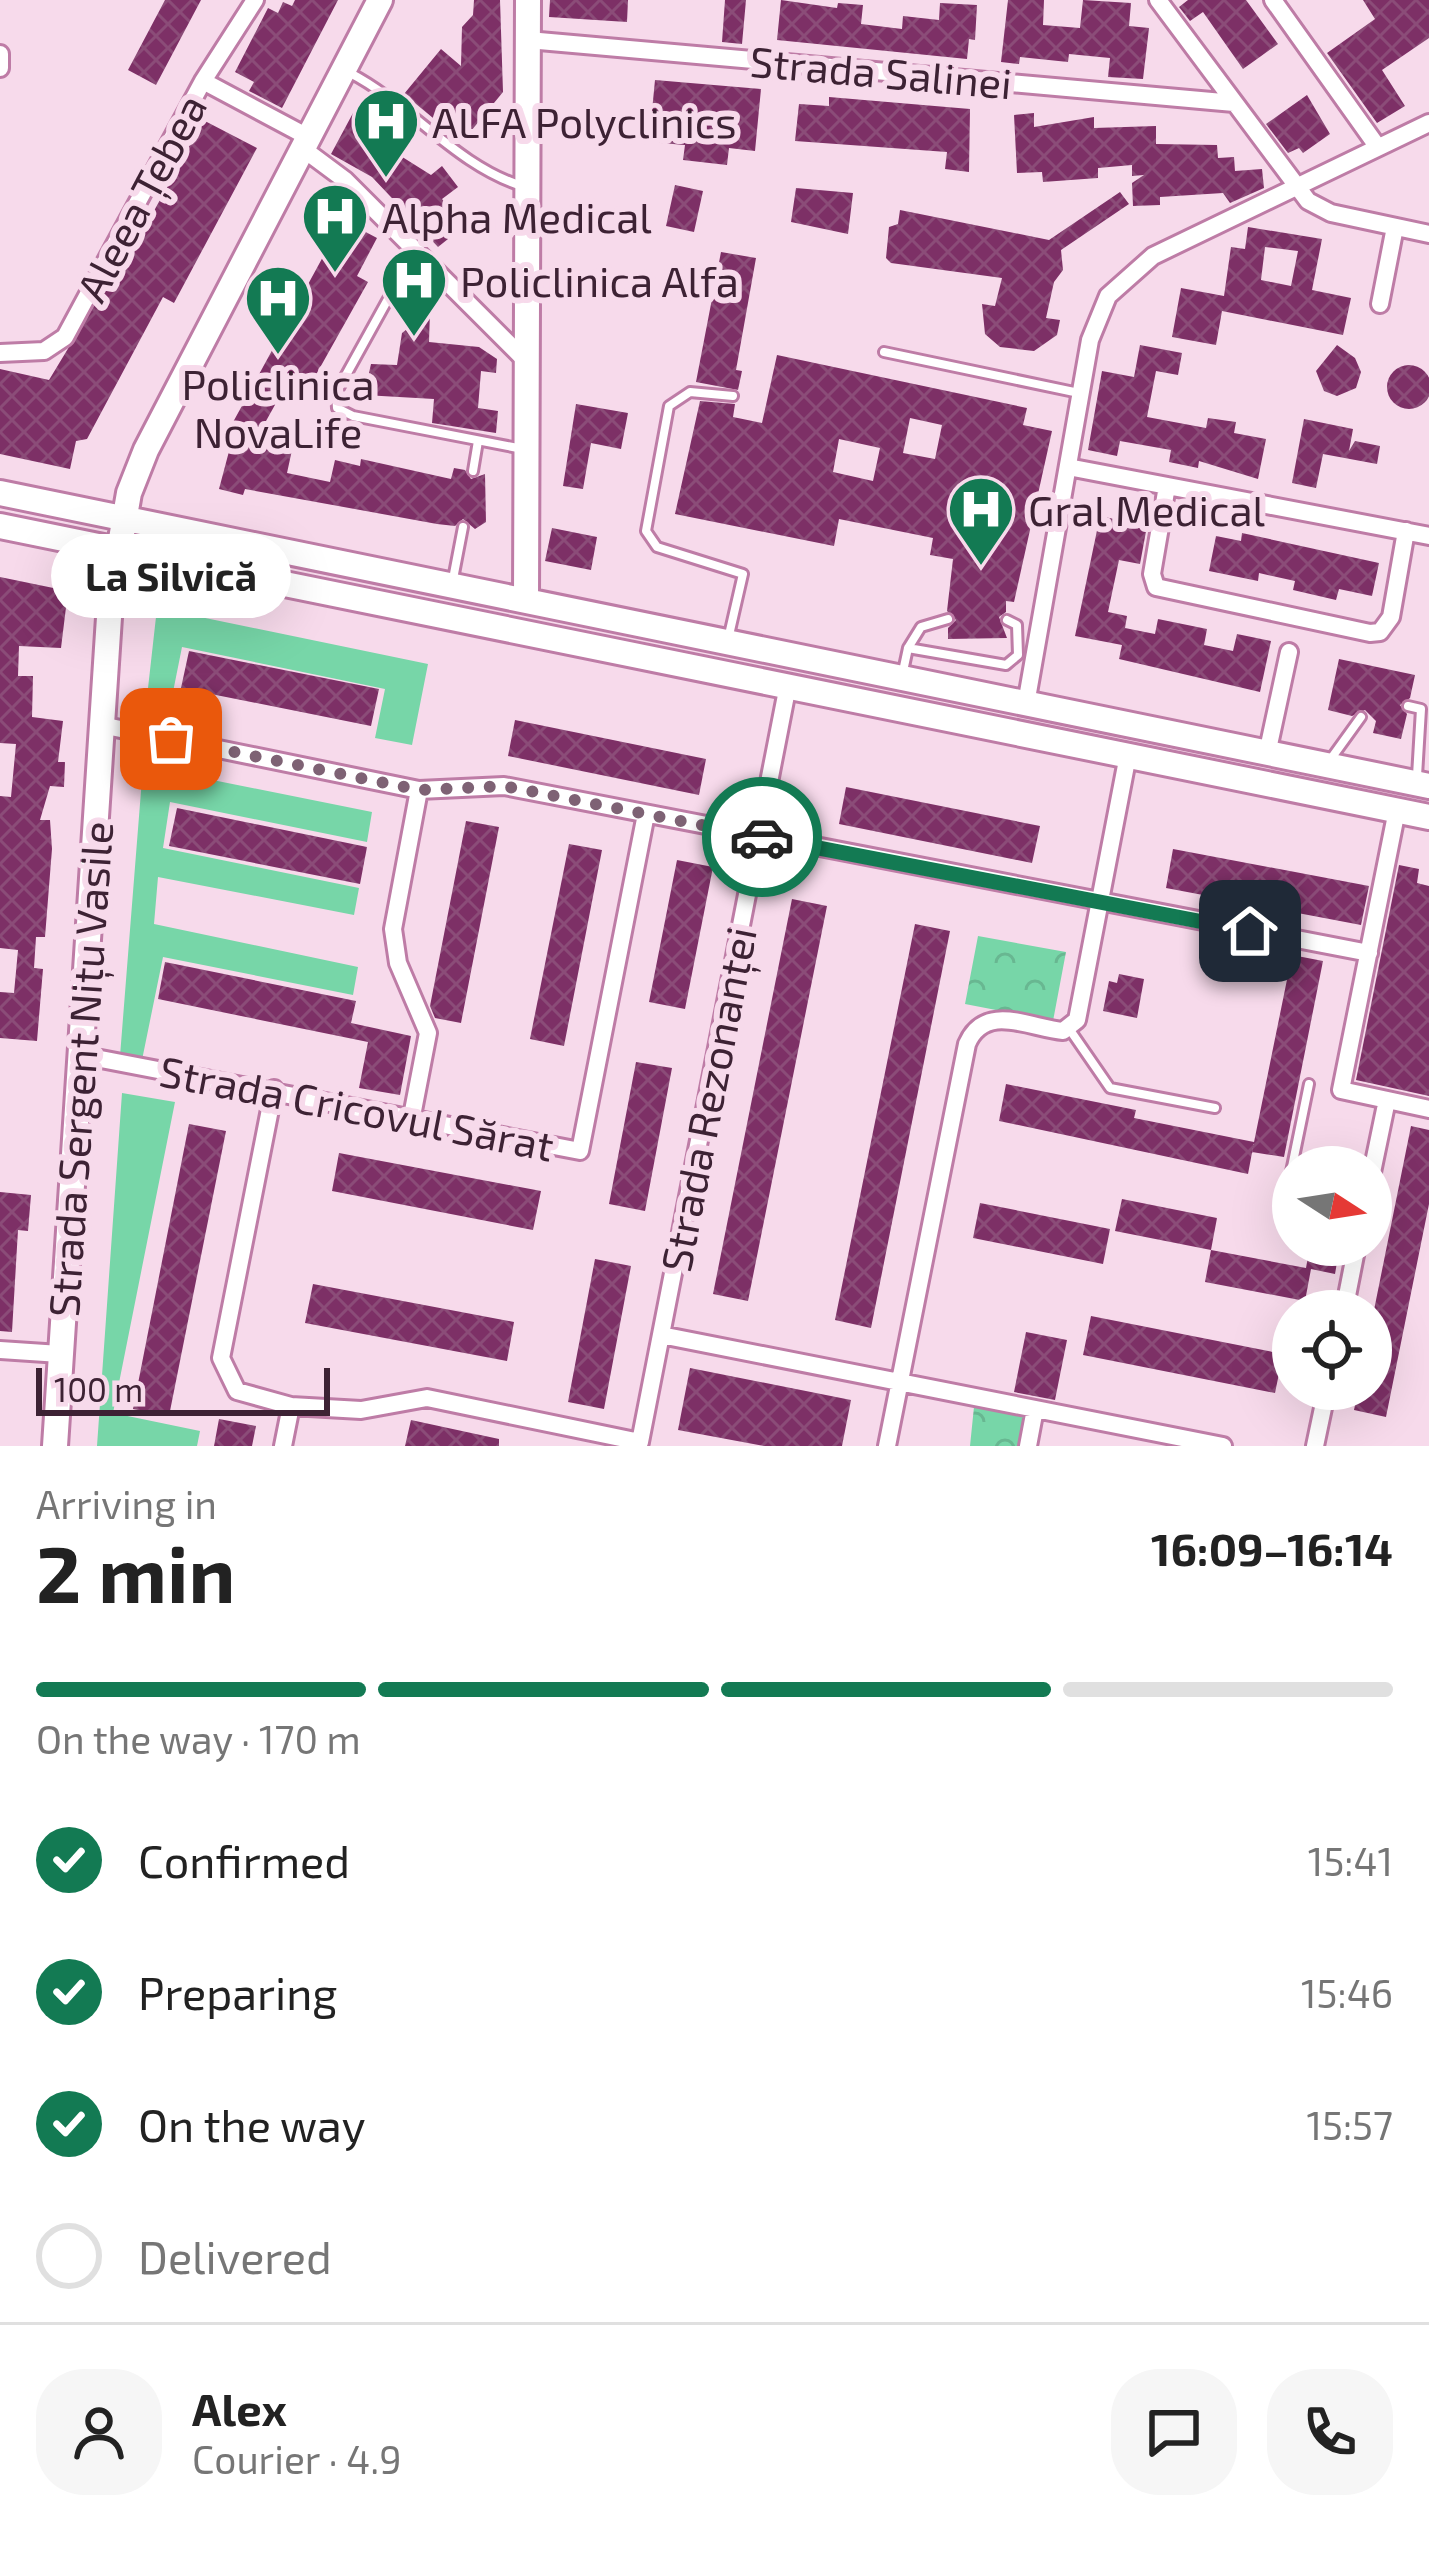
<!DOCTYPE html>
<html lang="en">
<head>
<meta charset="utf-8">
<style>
  :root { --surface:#fff; --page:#f6f6f6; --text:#222; --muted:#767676; --line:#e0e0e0; --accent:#137a53 }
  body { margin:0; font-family:"Exo 2",sans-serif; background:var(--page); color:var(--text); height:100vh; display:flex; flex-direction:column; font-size:45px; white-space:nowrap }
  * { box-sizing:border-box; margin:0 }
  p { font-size:39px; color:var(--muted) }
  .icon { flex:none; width:66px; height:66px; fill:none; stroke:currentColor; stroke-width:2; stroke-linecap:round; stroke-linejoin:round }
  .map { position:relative; height:1446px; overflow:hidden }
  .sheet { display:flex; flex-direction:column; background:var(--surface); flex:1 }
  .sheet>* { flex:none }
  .needle { width:78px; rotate:102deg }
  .buttons { position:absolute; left:1272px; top:1146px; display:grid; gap:24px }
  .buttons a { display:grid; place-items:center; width:120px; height:120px; border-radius:50%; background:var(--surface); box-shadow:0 12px 48px #0002; font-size:60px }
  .scale { position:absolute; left:36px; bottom:30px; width:294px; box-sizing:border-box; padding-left:12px; border:6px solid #3d2234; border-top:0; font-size:33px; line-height:42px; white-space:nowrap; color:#3d2234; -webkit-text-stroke:9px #f7daeb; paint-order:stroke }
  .pin { position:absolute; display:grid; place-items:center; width:102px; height:102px; color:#fff; margin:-51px; border-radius:24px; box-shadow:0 6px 18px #0006 }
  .courier { position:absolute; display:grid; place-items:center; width:120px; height:120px; margin:-60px; border:9px solid #137a53; border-radius:50%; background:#fff; color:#222; box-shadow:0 3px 15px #0007 }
  .bubble { position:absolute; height:84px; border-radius:42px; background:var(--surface); box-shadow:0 12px 48px #0002; font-size:39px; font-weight:700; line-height:84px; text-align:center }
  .head em { font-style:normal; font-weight:700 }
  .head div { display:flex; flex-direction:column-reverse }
  .head { display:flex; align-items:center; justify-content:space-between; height:204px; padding:0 36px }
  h1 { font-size:78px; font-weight:700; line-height:90px }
  .bar { display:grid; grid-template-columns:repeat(4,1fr); gap:18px 12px; align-content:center; height:144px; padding:0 36px }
  .bar i { height:15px; border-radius:9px; background:var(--line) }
  .bar .current { background:var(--accent) }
  .bar p { grid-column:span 4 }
  .line { display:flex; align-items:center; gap:30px; padding:0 36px; border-top:3px solid var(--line) }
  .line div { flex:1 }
  .round { display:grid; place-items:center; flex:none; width:126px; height:126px; border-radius:48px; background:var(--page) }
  ol { padding:0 36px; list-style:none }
  li { display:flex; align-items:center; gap:36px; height:132px }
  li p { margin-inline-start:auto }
  li .icon { padding:12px; border-radius:50%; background:var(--accent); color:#fff; stroke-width:4 }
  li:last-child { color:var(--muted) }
  li i { width:66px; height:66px; border:6px solid var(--line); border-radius:50% }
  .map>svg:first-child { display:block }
  .park { fill:url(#park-crowns) }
  .garden { fill:#77d6a8 }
  .building { fill:url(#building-cross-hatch); fill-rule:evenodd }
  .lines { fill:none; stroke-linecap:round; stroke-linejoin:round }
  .lane-casing { stroke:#be7ca6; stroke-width:14 }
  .street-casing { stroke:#be7ca6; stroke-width:22 }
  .secondary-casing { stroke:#be7ca6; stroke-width:30 }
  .lane { stroke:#fff; stroke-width:8 }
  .street { stroke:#fff; stroke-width:16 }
  .secondary { stroke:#fff; stroke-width:24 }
  .done { stroke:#7e6274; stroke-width:12; stroke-dasharray:0 21.6 }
  .route { stroke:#137a53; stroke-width:15 }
  .labels { text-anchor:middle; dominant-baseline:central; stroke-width:12; stroke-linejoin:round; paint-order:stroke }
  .street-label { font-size:42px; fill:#3d2234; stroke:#f7daeb }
  .poi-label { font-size:42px; fill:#3d2234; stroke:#f7daeb; text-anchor:start }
</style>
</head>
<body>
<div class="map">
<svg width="1429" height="1446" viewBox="0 0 1429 1446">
  <defs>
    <pattern id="park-crowns" width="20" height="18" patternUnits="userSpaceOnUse" patternTransform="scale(3)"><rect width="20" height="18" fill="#77d6a8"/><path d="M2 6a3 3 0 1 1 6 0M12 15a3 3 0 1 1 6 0" fill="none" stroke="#68b791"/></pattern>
    <pattern id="building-cross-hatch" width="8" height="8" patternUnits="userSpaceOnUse" patternTransform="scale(3)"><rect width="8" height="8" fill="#7d3066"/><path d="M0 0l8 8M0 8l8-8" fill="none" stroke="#8b4c78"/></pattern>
  </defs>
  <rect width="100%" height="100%" fill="#f7daeb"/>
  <!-- park -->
  <path class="park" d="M978 936 1066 952 1053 1021 965 1004Z
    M975 1397 1035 1409 1028 1446H970Z"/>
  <!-- garden -->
  <path class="garden" d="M157 608 428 664 412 745 375 738 385 689 182 647 171 702 147 697Z
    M143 766 372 812 367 842 170 802 163 848 359 888 354 915 158 877 154 924 358 967 353 995 163 957 142 1060 120 1056Z
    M122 1093 175 1102 113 1413 200 1431 197 1446H97Z"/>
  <!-- building -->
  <path class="building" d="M165 0H201L156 85 128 70Z
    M295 0H338L282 108 249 91 254 82 235 72 268 8 278 13 283 2 292 6Z
    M474 0H500L503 92 462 142 404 94 441 49 461 66 462 27 473 15Z
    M550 0H628L627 22 549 17Z
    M725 0H746L742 44 722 42Z
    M781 0 837 8 838 3 863 5 861 24 902 29 903 16 939 20 940 3 977 5 975 40 969 39 967 59 777 40Z
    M1008 0H1044L1043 25 1080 28 1083 0 1131 3 1129 26 1149 28 1143 79 1108 77 1110 58 1069 54 1068 62 1020 57 1019 64 1001 62Z
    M1188 0H1246L1278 44 1243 69 1203 12 1190 21 1179 7Z
    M1363 0H1429V38L1382 70 1405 106 1377 123 1327 53 1375 19Z
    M655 80 761 89 755 151 729 148 727 165 683 160 685 145 649 142Z
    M1307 95 1330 134 1303 153 1299 148 1288 153 1266 124Z
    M829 97 970 109 969 172 945 169 947 152 795 141 799 104 829 106Z
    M360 100 387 115 380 127 396 135 388 148 431 175 442 166 458 187 442 199 463 227 438 247 372 177 331 154Z
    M1034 113V127L1094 117V128L1156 126V144L1217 145 1218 158 1234 157 1235 171 1262 169 1264 188 1230 203 1223 193 1160 197V205L1133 206 1132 183 1144 175 1132 176V165L1098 168V178L1043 182 1042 172 1017 173 1014 115Z
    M203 120 257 148 174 303 163 297 87 439 76 441 70 469 0 454V369L49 380 115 271 120 274Z
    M675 185 703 191 694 232 666 226Z
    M796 188 853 193 848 234 791 222Z
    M1120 192 1129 204 1061 250 1063 270 1054 282 1046 318 1060 320 1057 335 1034 351 1000 347 985 334 982 304 995 306 1002 278 891 263 886 258 889 227 898 224 900 210 1049 240Z
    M343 220 377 238 357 276 368 282 308 389 290 378 266 421 278 425 272 446 292 450 287 473 330 482 335 460 360 466 361 459 451 479 454 468 465 470 471 479 485 474 486 522 475 529 463 519 455 526 437 524 245 489 243 495 219 489 236 425 232 424Z
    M1248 227 1322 239 1312 290 1351 298 1343 335 1222 311 1216 345 1172 337 1181 288 1224 296 1231 247 1245 249ZM1265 247 1298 251 1291 286 1261 280Z
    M721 252 756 258 736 370 742 371 738 390 696 382Z
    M430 311 429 342 479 347 497 359 496 373 481 371 478 408 498 411 496 433 432 423 434 399 364 395 371 364 397 365 402 333Z
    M1140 345 1182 353 1178 375 1156 371 1147 417 1206 428 1208 418 1236 422 1234 433 1266 439 1258 479 1199 461 1198 468 1169 462 1171 450 1120 441 1117 456 1088 450 1102 371 1134 377Z
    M1337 345 1355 358 1361 372 1356 388 1337 396 1324 391 1316 371Z
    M777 355 1027 408 1023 425 1052 431 1014 602 1006 601V612L999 617 1007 638 948 639V628L956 620 947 611 953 559 930 555 933 538 839 519 834 546 675 514 700 401 735 404 733 417 762 423ZM910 418 942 425 935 459 903 453ZM839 439 880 448 873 481 833 472Z
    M1387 387a22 22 0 1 1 44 0a22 22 0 1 1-44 0Z
    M576 404 628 413 621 449 591 443 583 489 563 486Z
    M1304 419 1353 429 1349 451 1355 441 1380 446 1377 464 1323 454 1316 488 1292 483Z
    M1100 516 1147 526 1140 564 1119 560 1108 612 1127 616 1125 628 1155 634 1158 619 1207 629 1204 645 1233 651 1237 634 1271 641 1260 692 1119 659 1122 645 1075 636Z
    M552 528 597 537 591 570 545 561Z
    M1242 533 1379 563 1372 596 1339 589 1336 600 1293 590 1295 581 1259 573 1258 581 1209 571 1216 536 1241 541Z
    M0 577 68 591 61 648 19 646 18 676H33L32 717 63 721 58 762H65L64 787 50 786 40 820H50L52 849 45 937H36L34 968 43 969 37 1041 0 1038V992L14 993 18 950 0 948V796L11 797 16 744 0 743Z
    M189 651 379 689 371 726 181 688Z
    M1339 659 1415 675 1410 698 1400 705 1407 714 1401 739 1373 733 1376 721 1365 710 1352 716 1328 710Z
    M515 720 706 759 699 795 508 756Z
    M846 787 1040 826 1032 863 839 824Z
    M177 808 367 847 360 884 169 846Z
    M466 821 499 827 461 1023 435 1018 430 1006Z
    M569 844 602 850 564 1046 530 1039Z
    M1173 849 1369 886 1361 925 1166 888Z
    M677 860 713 867 685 1009 649 1002Z
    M1399 865 1419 869 1417 883 1429 886V1096L1356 1080Z
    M792 899 827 906 748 1301 713 1294Z
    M915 924 950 931 871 1328 835 1320Z
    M1292 955 1323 961 1284 1157 1252 1152Z
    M165 962 356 1001 351 1023 411 1036 400 1095 359 1088 368 1042 158 999Z
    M1119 974 1144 979 1137 1018 1103 1011 1109 981 1117 983Z
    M636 1062 672 1068 645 1211 609 1204Z
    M1006 1084 1136 1110 1134 1118 1254 1142 1248 1174 999 1121Z
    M189 1124 226 1131 169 1416 133 1409Z
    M1411 1126 1429 1130V1204L1386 1417 1354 1410 1358 1389H1371V1325Z
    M1329 1149 1362 1155 1360 1167H1326Z
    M339 1153 541 1191 533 1230 332 1191Z
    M0 1192 31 1195 28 1231 18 1230 12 1332 0 1331Z
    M1122 1199 1217 1218 1211 1250 1115 1231Z
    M980 1203 1110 1229 1103 1264 973 1238Z
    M1310 1245H1340L1335 1274 1311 1269 1305 1301 1205 1282 1211 1250 1306 1268Z
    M595 1259 631 1266 604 1409 568 1402Z
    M313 1284 514 1322 507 1361 305 1323Z
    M1091 1316 1283 1354 1275 1393 1083 1355Z
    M1026 1332 1067 1340 1055 1400 1014 1392Z
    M690 1368 851 1400 842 1446H764L678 1430Z
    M219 1419 256 1426 252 1446H214Z
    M411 1420 499 1439V1446H405Z"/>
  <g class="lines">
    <defs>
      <path id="lane" d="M350 73C410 104 457 166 522 186
        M414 252 336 393 337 408 353 416 523 449
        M884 352 1079 393
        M473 471 478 441
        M453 579 463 527
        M948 619 921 627 908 648 1006 665 1018 655 1017 625 1007 620
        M729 635 743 574 657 547 646 531 669 406 690 392 733 396
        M902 676 908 648
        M1408 706 1421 709 1417 776
        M1330 760 1361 717
        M1070 1030 1110 1088 1215 1108
        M1285 1201 1309 1084"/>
      <path id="street" d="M1158 0 1308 201 1331 213 1429 234
        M1273 0 1377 146
        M528 40 1234 103
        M0 54V68
        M203 81 308 137
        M302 148 345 180 527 362
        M1380 304 1395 227
        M0 353 44 351 65 337 203 81 255 0
        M1068 467 1429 536
        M1167 486 1152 574 1156 587 1370 633 1380 632 1391 617 1406 531
        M1026 704 1090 340 1108 296 1153 256 1429 123
        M101 725 419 790 504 786 1369 953
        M1267 754 1289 652
        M1397 810 1341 1090 1429 1109
        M80 1055 580 1151 646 814
        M274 1089 221 1358 237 1391 291 1406 361 1410 427 1398 640 1442
        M412 1116 428 1033 398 963 393 929 419 790
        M1371 1177 1387 1100
        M1344 1311 1357 1245
        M661 1335 1223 1446
        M0 1350 60 1354
        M640 1442 788 685
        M283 1446 291 1406
        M887 1446 967 1044C985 1002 1030 1028 1063 1031L1077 1020 1128 755
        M1028 1446 1035 1409
        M1315 1446 1327 1389"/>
      <path id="secondary" d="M0 493 1429 786
        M0 526 1429 817
        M526 600 528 0
        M55 1446 110 602 129 493 146 450 380 0"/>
    </defs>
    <!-- lane casing -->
    <use href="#lane" class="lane-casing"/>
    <!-- street casing -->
    <use href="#street" class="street-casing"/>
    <!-- secondary casing -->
    <use href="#secondary" class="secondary-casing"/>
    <!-- lane -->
    <use href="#lane" class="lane"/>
    <!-- street -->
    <use href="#street" class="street"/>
    <!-- secondary -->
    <use href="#secondary" class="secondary"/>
  </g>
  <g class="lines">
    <!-- done -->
    <path class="done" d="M171 739 419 790 504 786 762 837"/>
    <!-- route -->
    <path class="route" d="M762 837 1250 931"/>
  </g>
  <!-- icons -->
  <defs>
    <symbol id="hospital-pin" viewBox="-11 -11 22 30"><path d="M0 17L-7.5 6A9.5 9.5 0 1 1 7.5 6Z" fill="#137a53" stroke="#f7daeb"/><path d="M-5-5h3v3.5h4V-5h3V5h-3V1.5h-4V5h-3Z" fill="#fff"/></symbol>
  </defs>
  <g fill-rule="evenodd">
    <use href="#hospital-pin" x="348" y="83" width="76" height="104"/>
    <use href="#hospital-pin" x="297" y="178" width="76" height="104"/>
    <use href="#hospital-pin" x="376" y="242" width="76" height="104"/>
    <use href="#hospital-pin" x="240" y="260" width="76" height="104"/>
    <use href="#hospital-pin" x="943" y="471" width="76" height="104"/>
  </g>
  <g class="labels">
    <!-- street labels -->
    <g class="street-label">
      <text transform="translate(881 71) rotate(5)">Strada Salinei</text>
      <text transform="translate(140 197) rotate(-62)">Aleea Țebea</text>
      <text transform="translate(79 1069) rotate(-86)">Strada Sergent Nițu Vasile</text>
      <text transform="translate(707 1099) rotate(-79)">Strada Rezonanței</text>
      <text transform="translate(357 1107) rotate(11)">Strada Cricovul Sărat</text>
    </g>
    <!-- poi labels -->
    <g class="poi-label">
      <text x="432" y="121">ALFA Polyclinics</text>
      <text x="382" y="216">Alpha Medical</text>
      <text x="460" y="280">Policlinica Alfa</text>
      <text x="278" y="383" text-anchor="middle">Policlinica<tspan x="278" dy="48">NovaLife</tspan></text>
      <text x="1028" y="509">Gral Medical</text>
    </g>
  </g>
</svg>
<div class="buttons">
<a><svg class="needle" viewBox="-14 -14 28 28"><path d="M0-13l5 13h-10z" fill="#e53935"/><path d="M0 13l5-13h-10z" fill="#767676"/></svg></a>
<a><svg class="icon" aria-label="locate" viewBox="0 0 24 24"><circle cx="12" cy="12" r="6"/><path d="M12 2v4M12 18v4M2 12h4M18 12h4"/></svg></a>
</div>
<div class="scale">100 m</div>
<div class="pin" style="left:171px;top:739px;background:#ea580c"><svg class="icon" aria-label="bag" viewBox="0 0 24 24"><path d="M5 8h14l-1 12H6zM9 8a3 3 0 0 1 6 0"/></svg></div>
<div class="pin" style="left:1250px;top:931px;background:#1f2937"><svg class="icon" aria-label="home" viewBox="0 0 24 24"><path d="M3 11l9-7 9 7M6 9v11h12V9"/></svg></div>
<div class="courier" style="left:762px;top:837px"><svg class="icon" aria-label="car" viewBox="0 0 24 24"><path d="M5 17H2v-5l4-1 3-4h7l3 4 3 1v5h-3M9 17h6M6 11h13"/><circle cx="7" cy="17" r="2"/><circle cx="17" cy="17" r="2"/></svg></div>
<div class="bubble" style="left:51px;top:534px;width:240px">La Silvică</div>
</div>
<section class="sheet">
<div class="head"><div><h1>2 min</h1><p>Arriving in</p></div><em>16:09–16:14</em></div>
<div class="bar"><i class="current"></i><i class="current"></i><i class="current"></i><i></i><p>On the way · 170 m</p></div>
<ol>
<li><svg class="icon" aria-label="check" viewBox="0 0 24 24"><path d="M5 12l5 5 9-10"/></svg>Confirmed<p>15:41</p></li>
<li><svg class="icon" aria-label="check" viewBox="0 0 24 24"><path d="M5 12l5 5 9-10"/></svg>Preparing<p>15:46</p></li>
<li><svg class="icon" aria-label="check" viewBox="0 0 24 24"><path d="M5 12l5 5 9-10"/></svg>On the way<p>15:57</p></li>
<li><i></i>Delivered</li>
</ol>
<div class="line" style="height:216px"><a class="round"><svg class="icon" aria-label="person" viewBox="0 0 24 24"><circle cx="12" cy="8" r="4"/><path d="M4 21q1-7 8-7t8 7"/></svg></a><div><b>Alex</b><p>Courier · 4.9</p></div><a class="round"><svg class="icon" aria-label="chat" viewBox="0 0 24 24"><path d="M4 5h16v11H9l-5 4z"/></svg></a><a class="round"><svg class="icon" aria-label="phone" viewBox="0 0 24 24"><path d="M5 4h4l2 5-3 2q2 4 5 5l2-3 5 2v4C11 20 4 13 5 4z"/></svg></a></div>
</section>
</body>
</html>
